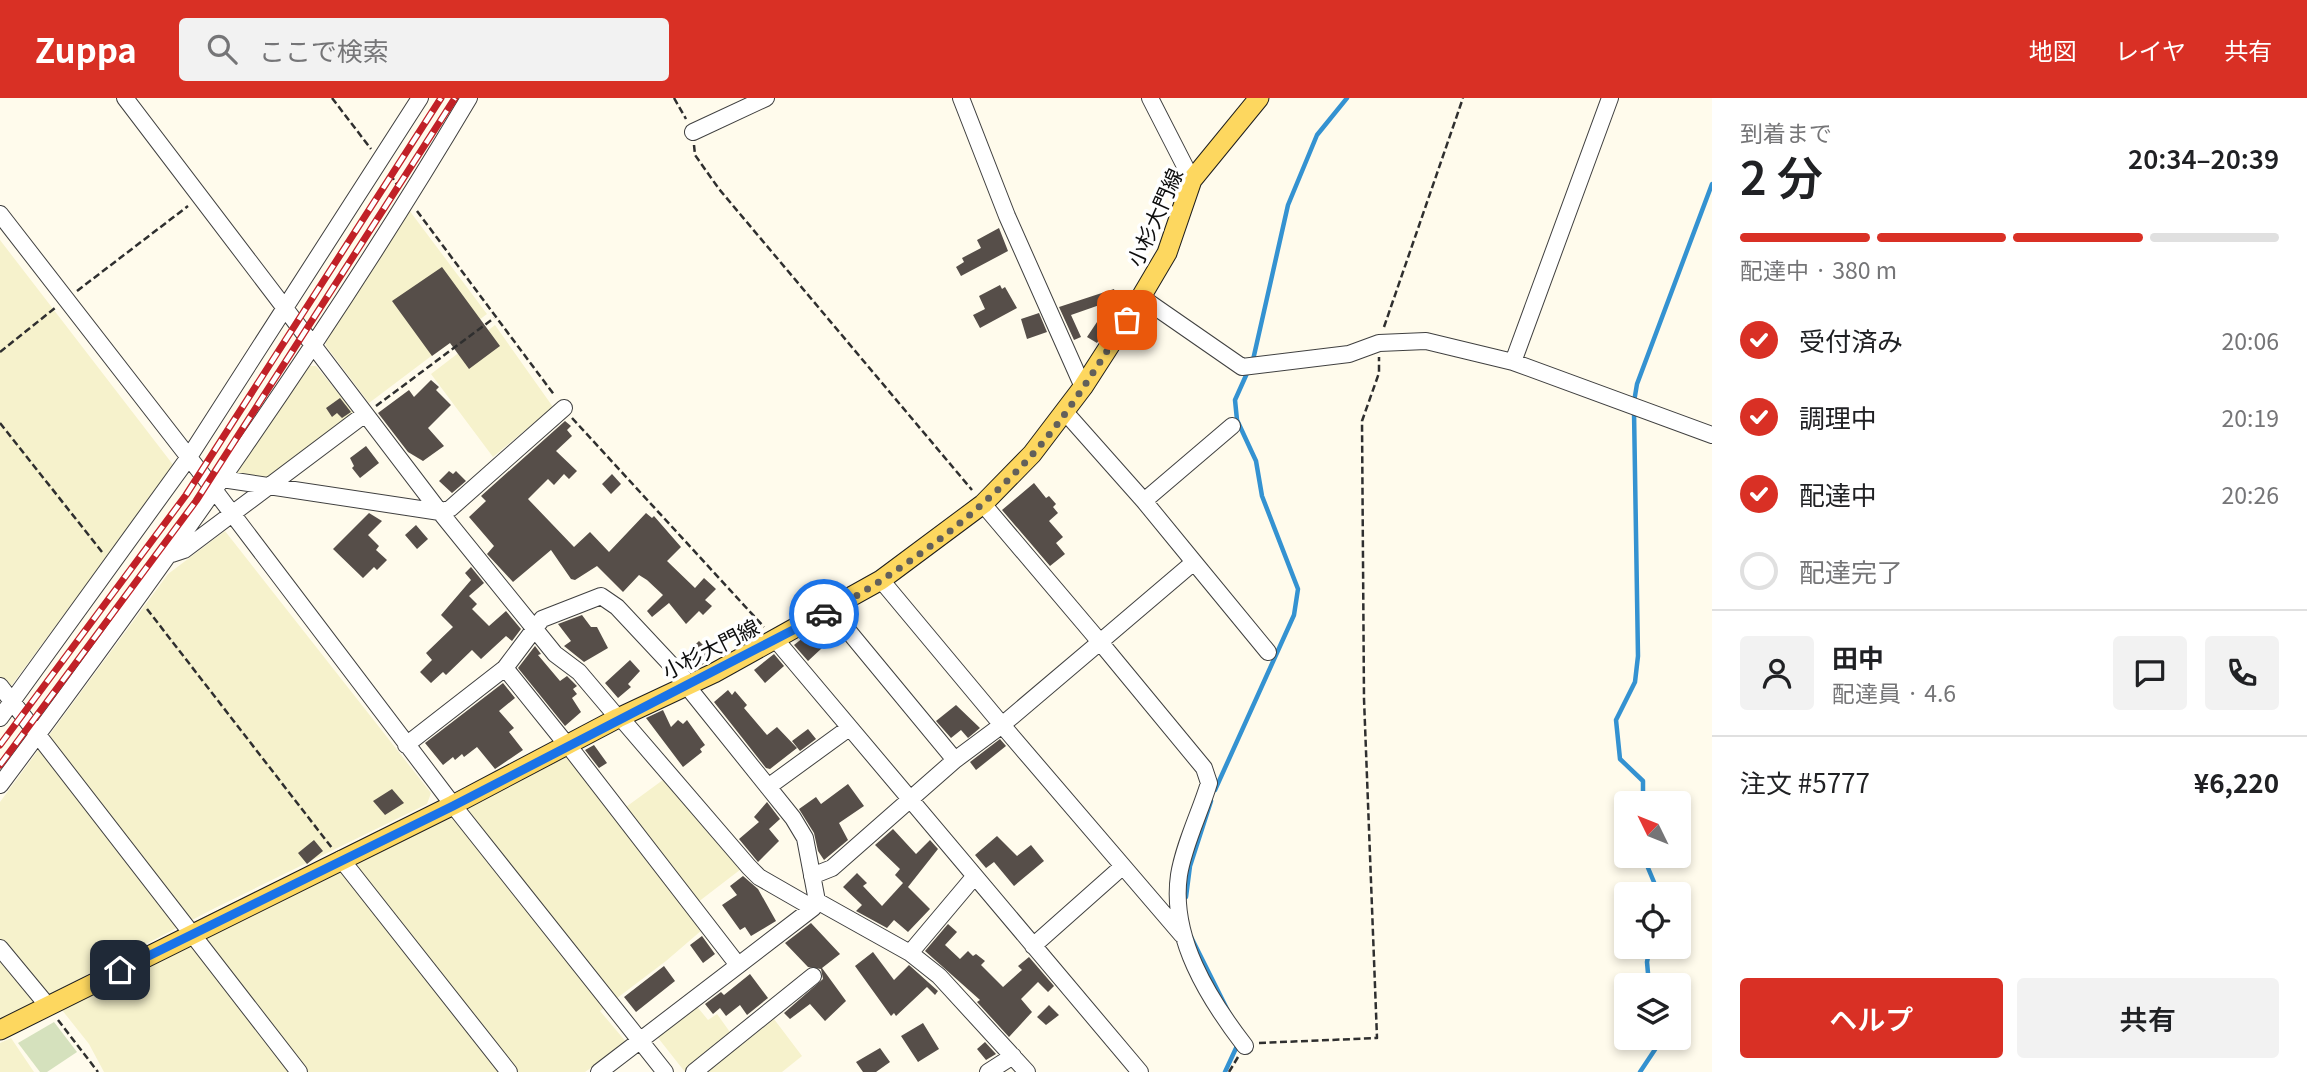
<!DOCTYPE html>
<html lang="ja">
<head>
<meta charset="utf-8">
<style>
  :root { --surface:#fff; --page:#f2f2f2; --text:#202124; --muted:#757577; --line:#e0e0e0; --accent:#d93025 }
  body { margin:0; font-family:Georgia,"Noto Sans JP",serif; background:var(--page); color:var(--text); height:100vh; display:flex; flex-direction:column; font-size:26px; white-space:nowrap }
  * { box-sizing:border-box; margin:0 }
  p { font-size:23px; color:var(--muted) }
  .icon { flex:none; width:38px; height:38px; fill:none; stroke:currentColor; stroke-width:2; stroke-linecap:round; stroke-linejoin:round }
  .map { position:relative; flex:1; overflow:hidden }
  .panel { display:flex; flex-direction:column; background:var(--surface); width:595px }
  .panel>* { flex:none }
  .needle { width:46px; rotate:313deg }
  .buttons { position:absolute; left:1614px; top:693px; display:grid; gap:14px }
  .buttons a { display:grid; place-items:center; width:77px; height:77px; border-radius:7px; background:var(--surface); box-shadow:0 4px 10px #0003; font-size:35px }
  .pin { position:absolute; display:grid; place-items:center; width:60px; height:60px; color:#fff; margin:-30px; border-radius:14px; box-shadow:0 4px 10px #0006 }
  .courier { position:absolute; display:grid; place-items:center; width:70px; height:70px; margin:-35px; border:5px solid #1a73e8; border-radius:50%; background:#fff; color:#222; box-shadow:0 2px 9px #0007 }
  .head em { font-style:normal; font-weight:600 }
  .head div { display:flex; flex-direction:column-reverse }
  .head { display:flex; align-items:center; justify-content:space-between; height:119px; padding:0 28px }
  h1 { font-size:46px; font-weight:600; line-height:52px }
  .bar { display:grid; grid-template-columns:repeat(4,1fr); gap:10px 7px; align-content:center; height:84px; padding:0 28px }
  .bar i { height:9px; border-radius:5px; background:var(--line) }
  .bar .on { background:var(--accent) }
  .bar p { grid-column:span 4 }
  .line { display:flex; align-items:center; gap:18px; padding:0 28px; border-top:2px solid var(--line) }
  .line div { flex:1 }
  .round { display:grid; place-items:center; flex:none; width:74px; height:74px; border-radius:7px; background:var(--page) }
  ol { padding:0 28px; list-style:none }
  li { display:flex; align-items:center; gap:21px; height:77px }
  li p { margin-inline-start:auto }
  li .icon { padding:7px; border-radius:50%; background:var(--accent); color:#fff; stroke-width:4 }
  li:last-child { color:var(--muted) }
  li i { width:38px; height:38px; border:4px solid var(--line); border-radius:50% }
  .button { display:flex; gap:14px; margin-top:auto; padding:14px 28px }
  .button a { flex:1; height:80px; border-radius:7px; background:var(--accent); color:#fff; font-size:28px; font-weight:600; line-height:80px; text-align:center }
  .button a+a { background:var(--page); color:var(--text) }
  header { display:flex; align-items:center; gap:42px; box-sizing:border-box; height:98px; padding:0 35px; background:var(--accent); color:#fff }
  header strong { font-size:33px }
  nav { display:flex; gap:38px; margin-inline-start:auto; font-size:24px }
  .search { width:490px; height:63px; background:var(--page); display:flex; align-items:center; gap:18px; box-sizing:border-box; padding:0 24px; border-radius:7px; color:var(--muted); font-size:26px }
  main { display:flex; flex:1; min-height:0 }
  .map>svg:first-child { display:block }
  .farmland { fill:#f6f2cc }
  .cemetery { fill:#d5e1bd }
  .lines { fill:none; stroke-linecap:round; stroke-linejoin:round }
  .stream { stroke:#3492d1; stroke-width:4.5 }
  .building { fill:#564e49 }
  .minor-casing { stroke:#404040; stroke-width:18 }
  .major-casing { stroke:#1e1e1e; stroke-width:21 }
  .path { stroke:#2f2f2f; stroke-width:2.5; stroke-dasharray:7 3.5; stroke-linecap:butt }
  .minor { stroke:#fff; stroke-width:16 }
  .major { stroke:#fdd75f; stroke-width:19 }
  .rail-casing { stroke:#c12127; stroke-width:7 }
  .rail { stroke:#fff; stroke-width:4.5; stroke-dasharray:13; stroke-linecap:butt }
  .done { stroke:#62605b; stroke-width:7; stroke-dasharray:0 12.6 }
  .route { stroke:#1a73e8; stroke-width:9 }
  .labels { text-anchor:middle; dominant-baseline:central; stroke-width:7; stroke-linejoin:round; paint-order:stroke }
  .street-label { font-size:21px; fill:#0d0d0d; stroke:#fff }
</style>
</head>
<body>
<header>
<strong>Zuppa</strong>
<div class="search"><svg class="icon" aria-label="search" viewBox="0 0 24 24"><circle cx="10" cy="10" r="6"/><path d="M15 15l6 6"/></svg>ここで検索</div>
<nav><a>地図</a><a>レイヤ</a><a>共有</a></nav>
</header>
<main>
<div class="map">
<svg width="1712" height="974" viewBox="0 0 1712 974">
  <rect width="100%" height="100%" fill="#fffbec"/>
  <!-- farmland -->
  <path class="farmland" d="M409 112 487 216 369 305 326 248 325 239Z
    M0 142 174 368 0 603Z
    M495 227 553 309 493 359 431 276Z
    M308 268H316L357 318 267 384 234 376Z
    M225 433 431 695 427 706 215 810 0 922V704L168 476Z
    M569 656 615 717 667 679 745 768 689 811 702 832 666 863 600 913 627 945 585 974H104L89 946 62 912Z
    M695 906 708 922 717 916 740 948 774 921 802 958 782 974H685L655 936Z
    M11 940 34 974H0V945Z"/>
  <!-- cemetery -->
  <path class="cemetery" d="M54 924 77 954 47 974H40L18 945Z"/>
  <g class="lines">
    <!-- stream -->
    <path class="stream" d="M1253 262 1288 107 1317 37 1347 0
      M1634 304 1637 286 1712 86
      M1634 313 1638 558 1635 584 1616 622 1620 661 1643 683V705
      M1215 692 1294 517 1298 491 1262 398 1256 363 1237 322 1235 302 1248 273
      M1643 758 1659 796
      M1186 799 1190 768 1211 703
      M1191 839 1231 919
      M1649 887 1647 864 1650 849
      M1225 974 1237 948
      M1640 974 1656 950 1658 940"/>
  </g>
  <!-- building -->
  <path class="building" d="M999 130 1008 153 961 178 956 169 964 164 962 160 981 150 977 142Z
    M442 169 500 248 469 271 450 245 432 258 392 203Z
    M1000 187 1002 191 1005 189 1017 210 980 230 973 217 985 211 979 198Z
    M1114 191 1120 209 1097 245 1087 239 1111 203 1071 217 1081 239 1074 242 1059 209Z
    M1039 215 1047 234 1027 241 1021 221Z
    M431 282 439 289 436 292 451 307 428 330 444 348 423 363 408 354 378 315 409 292 414 299Z
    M340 300 351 314 342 320 337 315 332 319 326 310Z
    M565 323 571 328 567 332 572 338 556 353 577 373 569 381 564 376 554 387 548 381 528 401 574 449 590 434 609 454 646 415 652 420 654 418 681 449 667 463 695 490 704 480 716 491 705 502 712 508 703 517 699 513 686 526 669 505 652 519 647 513 663 497 647 482 639 477 623 494 597 468 575 482 571 481 551 452 513 484 487 456 494 448 469 419 486 403 481 398Z
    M366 348 379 365 360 380 352 370 354 368 350 360Z
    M449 373 453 376 456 373 466 383 452 395 439 383Z
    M612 376 621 386 611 396 602 386Z
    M1034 385 1046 400 1049 398 1056 406 1053 409 1058 415 1049 423 1063 439 1056 445 1065 456 1050 468 1002 412Z
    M369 415 382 423 368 437 379 448 376 452 387 462 377 472 374 469 363 480 333 451Z
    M416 427 428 441 417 451 405 437Z
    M471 469 484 485 469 498 477 506 472 511 489 528 506 513 521 531 512 543 506 538 481 561 472 552 446 577 443 574 431 585 420 574 432 562 426 555 453 529 441 517 471 482 465 475Z
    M582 517 591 529H597L608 550 584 564 564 548 571 543 558 526Z
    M811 538 822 550 808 563 794 547 804 539 807 542Z
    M699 543 713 557 702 567 688 570 680 561Z
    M535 548 541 556 538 557 560 583 567 578 577 588 573 591 577 596 572 600 581 614 565 628 518 570Z
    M774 556 784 568 765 585 754 572Z
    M630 562 640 573 628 586 631 589 618 600 605 585Z
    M503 585 515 600 499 613 514 630 509 634 523 652 495 671 477 649 464 659 462 656 455 662 453 659 443 667 425 645Z
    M728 592 732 597 735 593 747 607 744 610 767 637 777 629 797 650 770 671 766 670 714 604Z
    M956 607 980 630 968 640 961 632 951 640 936 623Z
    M663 612 671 629 678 622 683 626 687 622 705 647 700 651 702 654 683 669 646 620Z
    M808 631 816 641 800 653 792 643Z
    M1000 641 1006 648 976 672 970 664Z
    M594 647 607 665 599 670 585 652Z
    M848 686 864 708 839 725 848 742 824 762 818 753 814 735 799 711 816 699 821 706Z
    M392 691 404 705 385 717 373 703Z
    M767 704 780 721 769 731 779 743 758 764 739 741 759 724 754 719Z
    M893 731 916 756 930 742 938 751 908 789 930 811 908 834 894 822 887 830 856 813 862 807 843 789 857 775 867 785 863 788 882 808 903 785 895 777 900 771 875 747Z
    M997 738 1017 758 1031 747 1044 763 1014 788 994 764 986 770 975 757Z
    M314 742 323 753 307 766 298 755Z
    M743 778 758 791 776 823 751 838 745 829 740 832 722 807 737 797 730 788Z
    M811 825 840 856 822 870 846 903 825 923 810 906 790 921 784 915 823 881 821 871 808 869 785 845Z
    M948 826 957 834 945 847 960 861 968 853 973 858 976 856 985 863 981 867 1003 889 1022 872 1018 868 1029 859 1054 888 1048 894 1038 884 1021 901 1032 914 1009 939 977 904 980 902 925 853Z
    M702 838 715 856 703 865 690 847Z
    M873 854 894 882 909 867 938 893 935 897 927 889 896 918 894 915 891 918 855 868Z
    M664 868 675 883 636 914 624 899Z
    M750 876 768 900 747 917 740 907 726 918 720 910 713 916 705 906 721 894 724 897Z
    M1049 907 1059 917 1046 927 1037 919Z
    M923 925 939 951 918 964 901 938Z
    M985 944 996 956 986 962 977 951Z
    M880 950 890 964 876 974H863L856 964Z"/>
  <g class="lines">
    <defs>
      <path id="minor" d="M125 0 440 414 555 556 579 574 618 620
        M961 0 1007 118 1083 289
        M1150 0 1192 82
        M693 34 766 0
        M0 116 215 393 453 707 665 974
        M1141 199 1242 269 1349 256 1379 245 1426 243 1513 264 1712 337
        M1513 264 1610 0
        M1065 314 1144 403
        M1232 328 1144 403 1194 464 1100 544 1204 670 1209 685C1200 715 1184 746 1179 777 1170 839 1208 900 1245 948
        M222 381 440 414 451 410 564 310
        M983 406 1100 544 1002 627 1182 837
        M172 456 184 452 365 316
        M1194 464 1268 554
        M881 482 1002 627 955 662
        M776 542 1140 974
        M505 570 567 647
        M0 588 299 974
        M620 619 749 769 759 779 813 810
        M0 620 189 359 420 0
        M406 647 505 570 542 521 601 498 617 509 690 587
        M568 647 738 867
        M0 687C166 465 327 239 469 0
        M768 689 849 630
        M341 761 509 974
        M812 778 832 770 955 662 831 512
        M817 803 910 855 939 878 1027 974
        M1033 848 1122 769
        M0 850 48 908
        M910 855 974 779
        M599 974 813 810 817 803 805 740 793 720 687 588
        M694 974 813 878
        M988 974 1013 958"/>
      <path id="major" d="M0 932 453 707 618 620 714 575 881 482 983 406 1032 356 1083 289 1141 199 1167 155 1192 82 1259 0"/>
    </defs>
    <!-- minor casing -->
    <use href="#minor" class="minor-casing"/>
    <!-- major casing -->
    <use href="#major" class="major-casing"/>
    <!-- path -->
    <path class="path" d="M332 0 371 51
      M674 0 686 21
      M694 47 695 57 719 91 972 392
      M390 76 398 88
      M417 113 555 298
      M77 193 188 108
      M1384 229 1463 0
      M0 254 55 210
      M376 308 494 220
      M572 320 764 529
      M0 325 102 454
      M147 511 332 750
      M58 922 98 974
      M1259 945 1377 940 1364 601 1362 323 1379 275V259
      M1229 974 1238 959"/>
    <!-- minor -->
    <use href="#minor" class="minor"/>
    <!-- major -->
    <use href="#major" class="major"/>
    <defs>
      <path id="rail" d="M0 647 186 397 441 0
        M0 667 196 403 455 0"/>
    </defs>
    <!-- rail casing -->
    <use href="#rail" class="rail-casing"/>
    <!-- rail -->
    <use href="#rail" class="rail"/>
  </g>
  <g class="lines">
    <!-- done -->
    <path class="done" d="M824 516C897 477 976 419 1032 357 1068 317 1097 268 1127 222"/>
    <!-- route -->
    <path class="route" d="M120 872 453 708 824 516"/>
  </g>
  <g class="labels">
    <!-- street labels -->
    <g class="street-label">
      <text transform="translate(1154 119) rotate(-66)">小杉大門線</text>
      <text transform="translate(710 550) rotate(-27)">小杉大門線</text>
    </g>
  </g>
</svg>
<div class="buttons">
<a><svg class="needle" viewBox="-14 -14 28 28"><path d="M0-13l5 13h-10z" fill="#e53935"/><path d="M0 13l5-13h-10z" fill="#757577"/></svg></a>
<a><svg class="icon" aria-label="locate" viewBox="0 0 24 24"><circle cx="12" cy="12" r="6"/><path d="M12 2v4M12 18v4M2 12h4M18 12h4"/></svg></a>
<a><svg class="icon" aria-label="layers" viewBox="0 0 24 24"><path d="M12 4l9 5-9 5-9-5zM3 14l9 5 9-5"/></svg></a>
</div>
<div class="pin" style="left:1127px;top:222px;background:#ea580c"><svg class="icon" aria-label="bag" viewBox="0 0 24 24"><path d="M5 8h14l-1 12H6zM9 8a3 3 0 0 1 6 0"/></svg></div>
<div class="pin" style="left:120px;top:872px;background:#1f2937"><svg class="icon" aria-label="home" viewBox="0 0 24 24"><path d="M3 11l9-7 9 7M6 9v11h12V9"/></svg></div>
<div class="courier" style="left:824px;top:516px"><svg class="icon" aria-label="car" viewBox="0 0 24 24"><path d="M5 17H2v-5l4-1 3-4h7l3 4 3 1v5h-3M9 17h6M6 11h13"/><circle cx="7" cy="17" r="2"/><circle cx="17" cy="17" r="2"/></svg></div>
</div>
<section class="panel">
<div class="head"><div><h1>2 分</h1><p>到着まで</p></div><em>20:34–20:39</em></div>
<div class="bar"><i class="on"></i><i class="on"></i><i class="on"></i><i></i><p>配達中 · 380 m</p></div>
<ol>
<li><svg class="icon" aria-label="check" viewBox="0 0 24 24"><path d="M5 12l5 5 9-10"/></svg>受付済み<p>20:06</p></li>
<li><svg class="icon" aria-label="check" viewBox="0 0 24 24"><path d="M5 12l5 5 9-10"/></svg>調理中<p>20:19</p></li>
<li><svg class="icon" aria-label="check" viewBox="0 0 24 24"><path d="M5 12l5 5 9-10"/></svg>配達中<p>20:26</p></li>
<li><i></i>配達完了</li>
</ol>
<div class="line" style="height:126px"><a class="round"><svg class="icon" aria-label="person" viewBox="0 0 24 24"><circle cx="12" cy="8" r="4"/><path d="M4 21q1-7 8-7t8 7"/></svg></a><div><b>田中</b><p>配達員 · 4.6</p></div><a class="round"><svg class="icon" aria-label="chat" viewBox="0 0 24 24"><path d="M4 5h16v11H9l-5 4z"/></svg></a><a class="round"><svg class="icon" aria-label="phone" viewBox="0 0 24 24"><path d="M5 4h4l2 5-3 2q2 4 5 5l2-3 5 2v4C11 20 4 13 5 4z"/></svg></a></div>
<div class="line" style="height:91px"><div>注文 #5777</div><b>¥6,220</b></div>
<div class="button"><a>ヘルプ</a><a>共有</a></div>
</section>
</main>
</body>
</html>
